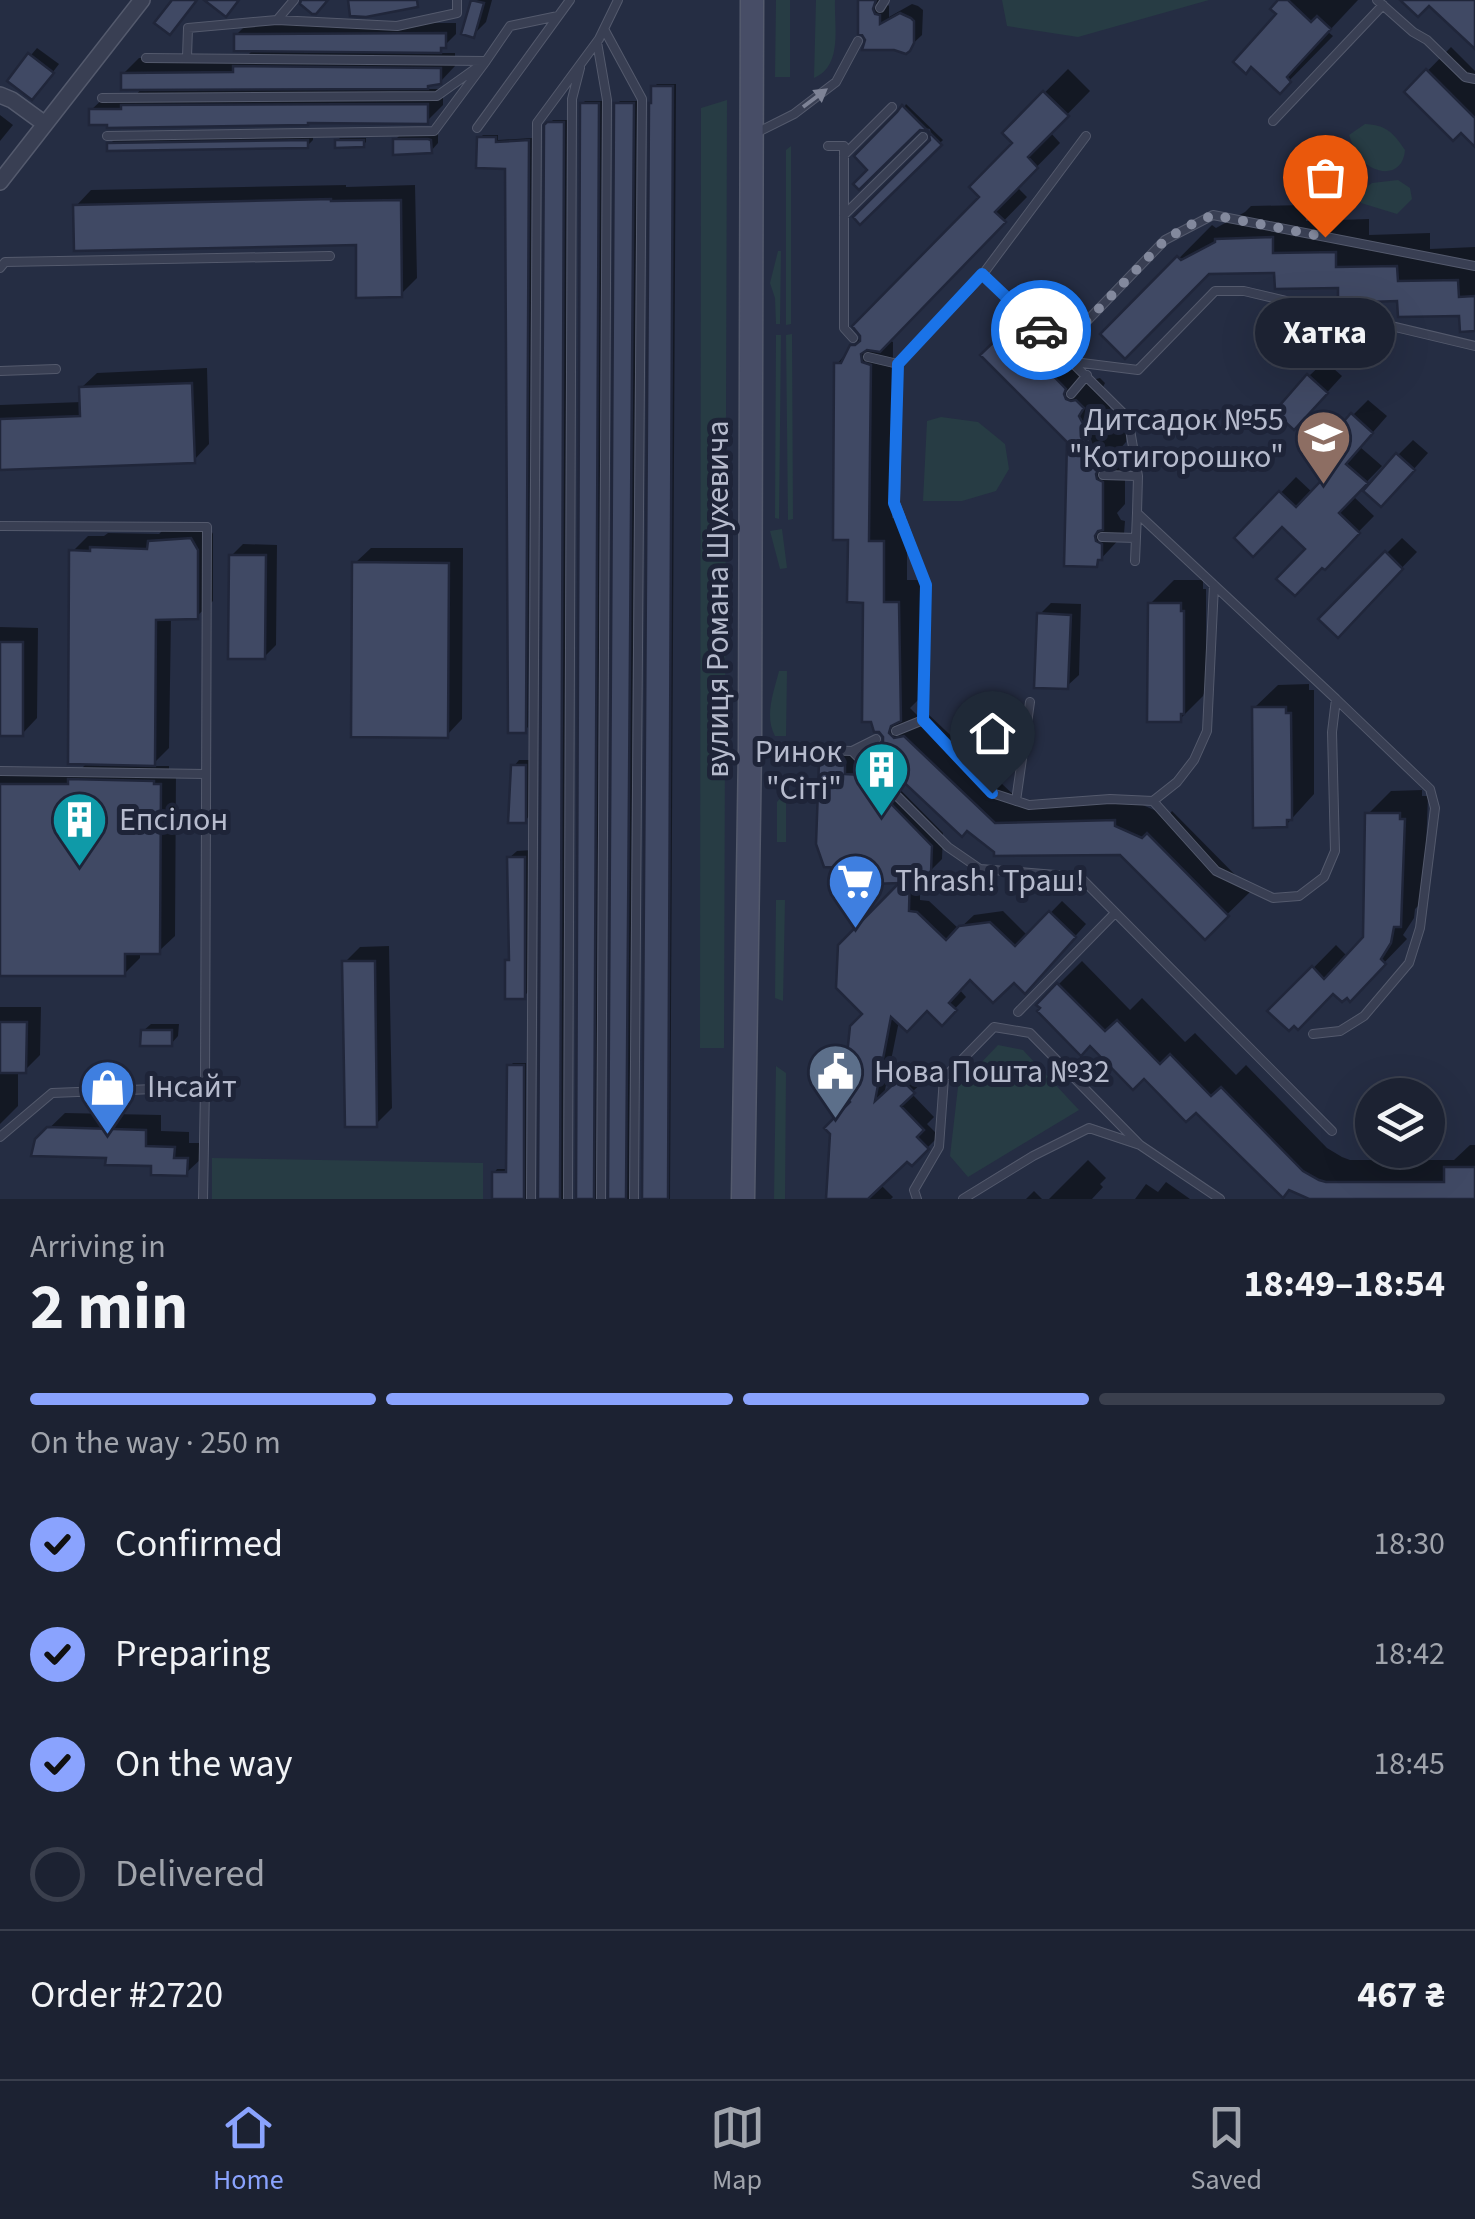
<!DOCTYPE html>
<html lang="en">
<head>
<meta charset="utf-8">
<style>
  :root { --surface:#1c2232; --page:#252a3a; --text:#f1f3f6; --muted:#a0a4ac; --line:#3a3f4d; --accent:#8aa3fe }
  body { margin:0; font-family:"Source Sans 3",sans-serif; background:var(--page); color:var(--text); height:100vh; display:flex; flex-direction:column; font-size:38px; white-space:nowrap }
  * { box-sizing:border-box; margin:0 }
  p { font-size:32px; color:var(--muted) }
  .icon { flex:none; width:55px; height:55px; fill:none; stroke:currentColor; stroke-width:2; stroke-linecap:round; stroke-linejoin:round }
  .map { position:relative; height:1199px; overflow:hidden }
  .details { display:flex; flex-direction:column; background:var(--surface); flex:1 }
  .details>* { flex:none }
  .controls { position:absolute; left:1355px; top:1078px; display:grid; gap:20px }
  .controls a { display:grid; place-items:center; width:90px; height:90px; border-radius:50%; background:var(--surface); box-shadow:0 10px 40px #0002,0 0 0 2px var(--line); font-size:50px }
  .pin { position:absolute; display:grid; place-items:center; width:85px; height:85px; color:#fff; margin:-102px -42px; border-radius:50% 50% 50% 0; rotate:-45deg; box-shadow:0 0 10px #0007 }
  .pin .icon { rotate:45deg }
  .courier { position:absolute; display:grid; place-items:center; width:100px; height:100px; margin:-50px; border:8px solid #1a73e8; border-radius:50%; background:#fff; color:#222; box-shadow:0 2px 12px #0007 }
  .bubble { position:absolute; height:70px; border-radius:35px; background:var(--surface); box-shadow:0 10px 40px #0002,0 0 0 2px var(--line); font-size:32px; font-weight:700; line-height:70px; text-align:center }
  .headline em { font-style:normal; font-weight:700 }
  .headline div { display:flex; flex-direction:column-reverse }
  .headline { display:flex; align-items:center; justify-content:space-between; height:170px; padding:0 30px }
  h1 { font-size:65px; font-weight:700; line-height:75px }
  .bar { display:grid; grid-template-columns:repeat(4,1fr); gap:15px 10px; align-content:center; height:120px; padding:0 30px }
  .bar i { height:12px; border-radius:8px; background:var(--line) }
  .bar .current { background:var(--accent) }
  .bar p { grid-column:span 4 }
  .line { display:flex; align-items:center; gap:25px; padding:0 30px; border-top:2px solid var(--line) }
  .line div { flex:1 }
  ol { padding:0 30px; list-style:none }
  li { display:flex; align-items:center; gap:30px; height:110px }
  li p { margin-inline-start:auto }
  li .icon { padding:10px; border-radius:50%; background:var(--accent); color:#111; stroke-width:4 }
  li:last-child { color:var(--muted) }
  li i { width:55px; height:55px; border:5px solid var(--line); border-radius:50% }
  .menu { display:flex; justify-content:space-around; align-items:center; height:140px; border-top:2px solid var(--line); background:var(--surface); font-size:28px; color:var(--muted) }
  .menu a { display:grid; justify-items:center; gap:5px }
  .menu .current { color:var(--accent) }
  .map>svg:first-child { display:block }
  .green { fill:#273c44 }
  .shadow { fill:#0007 }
  .building { fill:#404964; stroke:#20263a; stroke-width:2.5 }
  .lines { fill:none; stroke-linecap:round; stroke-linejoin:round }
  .lane-casing { stroke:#545a6d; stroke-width:10 }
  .street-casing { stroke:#545a6d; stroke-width:18 }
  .secondary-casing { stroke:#545a6d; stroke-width:25 }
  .lane { stroke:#393f53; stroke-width:8 }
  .street { stroke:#393f53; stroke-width:15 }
  .secondary { stroke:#474d66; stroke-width:22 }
  .oneway { fill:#7e8396 }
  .done { stroke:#83899d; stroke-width:10; stroke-dasharray:0 18 }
  .route { stroke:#1a73e8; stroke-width:12 }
  .labels { text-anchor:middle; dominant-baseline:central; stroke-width:10; stroke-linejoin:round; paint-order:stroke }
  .poi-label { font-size:32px; fill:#b6bbcd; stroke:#1e2438; text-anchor:start }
  .street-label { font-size:32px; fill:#b6bbcd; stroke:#1e2438 }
</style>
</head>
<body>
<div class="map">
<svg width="1475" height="1199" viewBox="0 0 1475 1199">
  <rect width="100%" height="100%" fill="#252d43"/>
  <!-- green -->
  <path class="green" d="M776 0H790V77H775Z
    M816 0H835C834 27 843 66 814 78Z
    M1002 0H1209L1078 37 1007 26Z
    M727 100 724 1048H700L701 108Z
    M1365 124C1386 125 1393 132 1405 150 1403 177 1376 176 1361 159 1355 152 1352 143 1349 135Z
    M791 146V324L786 325V150Z
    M1398 180 1410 188 1412 199 1397 214 1361 203V191L1372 183Z
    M778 251H781L780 324H776L775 298 770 283Z
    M792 334 793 519 788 520 786 335Z
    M776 335H781L779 519 775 518Z
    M941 417 978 422 1005 444 1009 469 996 491 962 501H923L927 421Z
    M782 529 787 568 780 569 770 531Z
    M779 671H787L786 736H775C764 716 774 691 779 671Z
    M786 792V842H777V802Z
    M776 900H785L783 1001 775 998Z
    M998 1045 1023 1050 1079 1110 968 1177 950 1156 958 1087Z
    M776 1066 786 1073 785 1199H774Z
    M212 1158 483 1163V1199H212Z"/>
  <!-- shadow -->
  <path class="shadow" d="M473 0H492L486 22 473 35 464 33Z
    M860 0H883L889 6V17L912 4 918 6 923 10 922 35 905 51 868 40Z
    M1281 0H1358L1328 32 1333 36 1280 90 1251 64 1279 14Z
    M248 23H456V34L437 53H455V66L440 82 429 84 424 89H443V105L427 121 91 110 107 95H136L142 88 123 74 139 58 246 57 254 49 236 35Z
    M1451 47 1475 71V143L1407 92Z
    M37 48 59 64 39 90 10 80Z
    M1068 69 1090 91 1050 132 1060 143 1017 187 1027 197 888 340 893 342 892 518H907V580H922L923 695 910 708 918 716 928 714 1019 800 1138 798V803L1168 816 1172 811 1251 891 1205 936 1121 852 996 853 885 743 865 600 850 538 837 364 983 197 1016 143 1005 133Z
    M657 84H676L670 1199H644L654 87Z
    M585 101H602L596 1195 598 1199H578L582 104Z
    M620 101H637L629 1195 631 1199H611L617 104Z
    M906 104 943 140 860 221 933 141 930 129 919 127 871 170Z
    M0 115 13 125 0 141Z
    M553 120H567L563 1195 565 1199H541L547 126Z
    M402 133 438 134V143L431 151 395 140Z
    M483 135H498V140L532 138 528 727 525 730 508 166 480 138Z
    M313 136V140L307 146 109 145 115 139Z
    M340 138H366V142L363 145 337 141Z
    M346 185V187L415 185 417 278 401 294 358 243 76 206 91 190Z
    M1332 188 1346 191 1342 210 1335 217 1325 196Z
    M1305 205 1306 221 1369 219V235L1430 233V249L1475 247V329L1462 313 1277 270 1208 272 1104 334 1212 225 1216 228 1245 212 1251 206Z
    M1029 310 1033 314 1036 311 1044 319 1042 326 1046 332 1054 334 1057 332 1088 364 1086 369 1088 376 1096 379 1100 378 1105 383 1101 391 1110 407 1116 426H1121V431L1126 430V442L1118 451 1122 458 1125 459V504L1117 513 1121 520 1125 521 1124 534 1096 564 1070 441 984 355Z
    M1325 361 1342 376 1310 411 1309 376Z
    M207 368 209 444 194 460 0 467V405L82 402 81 388 97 373Z
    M1368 400 1387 416 1360 447 1382 466 1353 496 1374 516 1325 566 1282 523 1237 538 1296 477 1313 493 1339 466 1353 415Z
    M1413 440 1428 453 1397 488 1398 455Z
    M207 523 213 534V601L197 616 171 617 169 748 151 766H169V770H176L175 936 159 951H140V958L124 974 0 973V769H81L88 762 72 552 88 536H104L108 533 159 534 166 527Z
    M1402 538 1417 552 1338 634 1321 619Z
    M243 544 277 545 276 645 264 657 231 556Z
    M371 548H463L462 719 447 735 355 563Z
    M1174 580H1203V589H1206V688L1203 696 1180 719 1150 604Z
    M1051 603 1081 604 1079 675 1067 686 1040 614Z
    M0 627 38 628 37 718 22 734 0 733Z
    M1309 684V690H1314V794L1286 825 1254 708 1278 685Z
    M833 751 856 752V763L875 764 943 833 942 859 930 871H920V900L929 901 959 929 974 915 1003 911 1028 936 1062 901 1086 924 1037 979 970 977 959 989 966 997 942 1022 927 1008 899 1021 884 1095 913 1068 925 1080 911 1093 934 1117 927 1124 939 1136 912 1163 907 1158 880 1184 893 1197 891 1199H828L854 1102 865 1014 905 880 870 866 821 763Z
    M519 760H530V815L525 821 514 766Z
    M1422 790V796H1428L1424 900 1415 909 1414 918 1403 935 1407 939 1350 998 1333 991 1271 1011 1336 945 1348 957 1366 938 1368 814 1391 791Z
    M532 850 531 989 524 996 507 961 511 957 509 858 517 851Z
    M389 946 392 1108 376 1124 345 962 360 947Z
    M1082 961 1130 1010 1142 998 1185 1042 1195 1033 1236 1075 1246 1065 1327 1148 1342 1157 1350 1160H1454L1470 1145H1475V1199H1318L1196 1109 1090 1043 1039 1004Z
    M0 1007H41L40 1055 25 1070H18V1106L0 1124Z
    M151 1024H179L178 1036 171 1044 143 1031Z
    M513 1063H526V1195L528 1199H495L494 1173 497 1169H509L510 1066Z
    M65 1113 161 1115V1131L189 1132V1143H203L202 1158 186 1173 153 1164 37 1140Z
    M1088 1160 1106 1178 1100 1184 1103 1187 1092 1199H1049Z
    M1166 1182 1190 1199H1135L1146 1184 1158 1192Z
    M1034 1191 1042 1199H1026Z"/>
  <!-- building -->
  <path class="building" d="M172 0H197L170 35 154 23Z
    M204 0H239L226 17Z
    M301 0H328L316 14H312L300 4Z
    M348 0H417L418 7 366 17 350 16Z
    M471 0 484 3 474 38 461 34Z
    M858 0H876L873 9 875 14 880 15V24L900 13 911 18 914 21V43L910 51 906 54 894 50H862L865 40 862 35 858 34Z
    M1278 0H1288L1311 22 1317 16 1331 29 1287 77 1291 82 1280 94 1251 67 1246 74 1233 62 1276 14 1270 9Z
    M1400 0H1475V49L1429 6 1418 17Z
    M446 33V48H441V53L234 51V34Z
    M28 53 54 73 32 100 7 81Z
    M233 66 441 68V84L428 86V89L121 90V73L233 72Z
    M1426 69 1475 118V147L1461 133 1453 141 1404 92Z
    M651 86H673L668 1199H642L649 103H651Z
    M1043 91 1069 116 1028 157 1038 168 995 212 1006 222 880 352 867 350 861 354 862 362 871 365 869 541H884V602H899L901 721 891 726 889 733 894 738 904 736 995 823 1115 820V826L1142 838 1147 833 1229 916 1205 940 1120 855 994 856V852L967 831 962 837 878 758 880 756 878 747 883 742V737L879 732H874L871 722H862L863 603 847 602 848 540H833L834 363H841L850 345H855L860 341V336L852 326 979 197 969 187 1012 143 1002 133Z
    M580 103H599L594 1199H576Z
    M614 103H634L626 1199H608Z
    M428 104V124L308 123V125L107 128V125H89V109H121V105Z
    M902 105 942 145 860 225 853 217 930 140 928 131 920 130 859 190 853 184 867 170 854 156 897 112Z
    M547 122H564L560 1199H538L544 125Z
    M477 137H496V142L529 140 526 733H508L505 169 476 168Z
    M393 139H428L431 140 432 153 393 155Z
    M308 140V148L107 151V143Z
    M335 140H364V147L335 148Z
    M1322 195 1340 198 1336 220 1318 216Z
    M331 199V201L401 200 402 297 356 298V245L74 251 73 205Z
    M1273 237V253L1336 252V267L1397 266 1398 281 1458 280 1459 297 1475 296V331L1460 332 1459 316 1398 317 1397 301 1338 303V288L1275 289 1274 273 1209 274 1125 359 1100 334 1177 256 1181 260 1215 242V239Z
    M1004 332 1008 336 1011 332 1022 343 1020 350 1023 355 1028 356 1032 354 1066 389 1064 394 1066 399 1071 401 1076 400 1084 408 1079 416 1087 431 1093 449H1098V453H1103V468L1099 469 1096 474 1097 479 1103 482V530L1098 531 1095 536 1096 541 1102 544V560H1098L1097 567 1064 566 1067 442 980 355Z
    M1307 374 1328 393 1294 430 1274 412Z
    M192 383 195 463 0 470V419L80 416 79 387Z
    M1351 413 1373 433 1346 464 1368 483 1339 513 1360 533 1325 570 1322 568 1295 596 1276 579 1305 549 1282 527 1253 557 1234 538 1279 491 1296 507 1335 466 1318 451Z
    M1396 453 1415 470 1381 507 1363 491Z
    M191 538 198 550V619L156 620 155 766 68 764 69 550 90 551V547L147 549 148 541Z
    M1385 551 1403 569 1338 638 1318 619Z
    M229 555H266L265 659H228Z
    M352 562 449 563 448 738 351 737Z
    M1148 603H1181V611H1184V714H1181V722H1147Z
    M1037 613 1071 615 1068 689 1034 688Z
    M0 642H23V736H0Z
    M1252 707H1286V713H1291L1292 798V820H1287V827L1253 828Z
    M819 762 845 763V774L863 775 932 846 931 873H910L909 911 917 912 946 940 959 926 990 922 1015 946 1049 911 1076 937 1025 994 1014 983 993 1003 970 980 949 1003 957 1010 942 1026 927 1011 907 1032 891 1017 875 1101 900 1078 915 1093 901 1106 924 1130 917 1137 929 1149 912 1166 907 1162 868 1199H826L830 1134 824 1128 850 1102 843 1094 850 1026 862 1014 836 988 838 945 899 883 868 884V869L824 867 816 844Z
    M511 765H526V823H508Z
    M68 779 154 781V784H161L160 954H125V976H0V784H68Z
    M1365 813H1400V819H1405L1401 927H1394L1391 943 1381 959 1386 964 1350 1002 1347 998 1342 1002 1333 994 1298 1030 1294 1026 1289 1031 1267 1011 1312 966 1324 979 1363 937Z
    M507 857H525V999H505V960H509Z
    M342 961H375L377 1127H345Z
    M1057 983 1105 1031 1117 1020 1160 1064 1170 1054 1211 1096 1221 1087 1303 1171 1319 1180 1326 1182H1444V1167H1475V1199H1309L1289 1190 1283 1198 1196 1113 1186 1122 1144 1079 1133 1090 1090 1046 1081 1056 1037 1011 1040 1008 1036 1005Z
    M0 1022H27L26 1073H0Z
    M141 1030H172V1046H140Z
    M507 1065H524V1199H492V1172H506Z
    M47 1127 146 1130V1146L175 1147 174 1158H188L187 1176 151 1175V1166L105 1165 106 1158 31 1156 35 1139Z"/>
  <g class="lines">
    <defs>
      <path id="lane" d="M1377 0 1413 32 1427 40 1465 77 1475 79
        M880 8 885 0
        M277 20 397 26 457 13V0
        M604 29 642 99 634 1199
        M597 42 607 100 601 1199
        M187 57 188 28 277 20 294 0
        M146 58 486 61 510 26 558 16
        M102 98 437 96 479 66
        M1273 121 1383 5
        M477 128 570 0
        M756 133 794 114 836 82 858 41
        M107 136 434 131 486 61
        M828 146H844V328L853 338
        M844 155 892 107
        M844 215 923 137
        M0 268 5 262 330 256
        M983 274 1128 418 1138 476 1137 513 1336 699 1332 732 1335 851 1324 877 1299 896 1273 898 1216 871 1153 801 1110 799 1029 805 992 793 923 720 926 585 895 503 898 364 983 274 1086 136
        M1052 341 1086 322 1165 240 1213 215 1475 266
        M1027 349 1043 332
        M868 357 898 364
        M1074 362 1138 370 1215 291H1244L1475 346
        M0 371 56 369
        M1071 394 1087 375
        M1103 475 1138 476
        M0 526 207 527 205 1087
        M1102 537 1136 538
        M1135 561 1137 513
        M896 731 923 720
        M753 748 852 751 876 739
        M852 751 948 847 980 869 1080 877 1332 1131
        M0 771 206 774
        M1016 801 1030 702
        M1153 801 1177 782 1194 760 1207 731 1214 585
        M1018 1012 1115 913
        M1313 1034 1340 1031 1364 1016 1409 963 1420 928 1435 808 1430 789 1336 699
        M0 1137 52 1093 205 1087 203 1199
        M531 1199 537 123 599 39 618 0
        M568 1199 572 99 580 68
        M917 1199 914 1190 939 1147 944 1078 994 1027 1030 1033 1140 1145
        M963 1199 1033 1156 1089 1128 1140 1145 1220 1199"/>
      <path id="street" d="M0 95 12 100 45 124
        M0 182 142 0"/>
      <path id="secondary" d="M743 1199 750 748 752 0"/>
    </defs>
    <!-- lane casing -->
    <use href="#lane" class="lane-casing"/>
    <!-- street casing -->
    <use href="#street" class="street-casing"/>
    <!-- secondary casing -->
    <use href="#secondary" class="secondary-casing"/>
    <!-- lane -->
    <use href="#lane" class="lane"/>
    <!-- street -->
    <use href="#street" class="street"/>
    <!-- secondary -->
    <use href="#secondary" class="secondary"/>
  </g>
  <!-- one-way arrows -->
  <defs><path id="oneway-solid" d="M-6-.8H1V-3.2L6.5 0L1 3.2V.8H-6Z" transform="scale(2.5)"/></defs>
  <use class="oneway" href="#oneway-solid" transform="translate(815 98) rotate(-37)"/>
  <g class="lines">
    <!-- done -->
    <path class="done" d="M1041 330 1052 340 1086 322 1165 240 1188 226 1213 215 1325 237"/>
    <!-- route -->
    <path class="route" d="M992 793 923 720 926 585 894 503 898 364 982 274 1041 330"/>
  </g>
  <!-- icons -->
  <defs>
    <symbol id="school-pin" viewBox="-11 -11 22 30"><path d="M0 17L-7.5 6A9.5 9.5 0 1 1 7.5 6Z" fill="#8d6e63" stroke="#1e2438"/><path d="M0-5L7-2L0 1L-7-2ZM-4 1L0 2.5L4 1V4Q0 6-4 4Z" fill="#fff"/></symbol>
    <symbol id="building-pin" viewBox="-11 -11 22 30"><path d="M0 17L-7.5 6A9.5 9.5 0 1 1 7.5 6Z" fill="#0f9aa8" stroke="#1e2438"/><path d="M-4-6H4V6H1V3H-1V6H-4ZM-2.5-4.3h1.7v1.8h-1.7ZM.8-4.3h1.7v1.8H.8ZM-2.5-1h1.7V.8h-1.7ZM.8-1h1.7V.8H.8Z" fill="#fff"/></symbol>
    <symbol id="supermarket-pin" viewBox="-11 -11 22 30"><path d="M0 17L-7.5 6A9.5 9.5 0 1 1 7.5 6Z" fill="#3f7fe0" stroke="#1e2438"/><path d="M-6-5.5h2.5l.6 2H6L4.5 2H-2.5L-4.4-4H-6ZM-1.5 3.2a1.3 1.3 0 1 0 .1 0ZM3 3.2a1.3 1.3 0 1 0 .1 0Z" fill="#fff"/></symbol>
    <symbol id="civic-pin" viewBox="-11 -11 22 30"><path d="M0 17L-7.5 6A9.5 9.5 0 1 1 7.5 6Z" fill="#5c6f8a" stroke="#1e2438"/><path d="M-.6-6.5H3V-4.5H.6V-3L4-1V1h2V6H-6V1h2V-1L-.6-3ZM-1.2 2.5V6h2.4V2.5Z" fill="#fff"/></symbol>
    <symbol id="shop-pin" viewBox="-11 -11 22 30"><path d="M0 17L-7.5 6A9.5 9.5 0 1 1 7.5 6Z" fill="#3f7fe0" stroke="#1e2438"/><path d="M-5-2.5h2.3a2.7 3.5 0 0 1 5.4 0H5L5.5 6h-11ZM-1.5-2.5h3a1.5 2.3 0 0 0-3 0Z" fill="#fff"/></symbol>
  </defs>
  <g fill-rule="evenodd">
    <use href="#school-pin" x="1292" y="406" width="63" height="86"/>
    <use href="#building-pin" x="850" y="738" width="63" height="86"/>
    <use href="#building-pin" x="48" y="788" width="63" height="86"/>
    <use href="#supermarket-pin" x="824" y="850" width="63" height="86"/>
    <use href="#civic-pin" x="804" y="1040" width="63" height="86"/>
    <use href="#shop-pin" x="76" y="1056" width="63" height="86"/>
  </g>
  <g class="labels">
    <!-- poi labels -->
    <g class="poi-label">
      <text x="1284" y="420" text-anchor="end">Дитсадок №55<tspan x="1284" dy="37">"Котигорошко"</tspan></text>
      <text x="842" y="752" text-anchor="end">Ринок<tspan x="842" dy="37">"Сіті"</tspan></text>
      <text x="119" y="820">Епсілон</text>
      <text x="895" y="881">Thrash! Траш!</text>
      <text x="874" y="1072">Нова Пошта №32</text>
      <text x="147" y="1087">Інсайт</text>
    </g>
    <!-- street labels -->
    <g class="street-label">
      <text transform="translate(718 599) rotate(-90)">вулиця Романа Шухевича</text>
    </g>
  </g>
</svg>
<div class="controls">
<a><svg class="icon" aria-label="layers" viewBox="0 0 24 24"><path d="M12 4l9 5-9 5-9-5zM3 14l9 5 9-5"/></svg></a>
</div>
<div class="pin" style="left:1325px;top:237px;background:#ea580c"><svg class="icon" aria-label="bag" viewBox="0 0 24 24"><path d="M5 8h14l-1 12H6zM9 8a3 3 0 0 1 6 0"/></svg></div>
<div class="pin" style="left:992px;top:793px;background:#1f2937"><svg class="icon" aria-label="home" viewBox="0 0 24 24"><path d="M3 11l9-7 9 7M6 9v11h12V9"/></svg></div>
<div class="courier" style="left:1041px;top:330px"><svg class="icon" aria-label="car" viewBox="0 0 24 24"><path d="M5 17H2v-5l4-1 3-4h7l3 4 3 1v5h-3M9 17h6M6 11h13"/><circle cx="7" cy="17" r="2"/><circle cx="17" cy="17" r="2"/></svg></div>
<div class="bubble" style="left:1255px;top:298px;width:140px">Хатка</div>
</div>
<section class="details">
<div class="headline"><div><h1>2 min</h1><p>Arriving in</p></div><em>18:49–18:54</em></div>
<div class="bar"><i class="current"></i><i class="current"></i><i class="current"></i><i></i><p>On the way · 250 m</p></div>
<ol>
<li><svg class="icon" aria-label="check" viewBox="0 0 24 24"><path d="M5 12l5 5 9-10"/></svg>Confirmed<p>18:30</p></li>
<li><svg class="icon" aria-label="check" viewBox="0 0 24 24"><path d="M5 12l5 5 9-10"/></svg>Preparing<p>18:42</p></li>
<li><svg class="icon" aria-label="check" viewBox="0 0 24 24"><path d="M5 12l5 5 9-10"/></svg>On the way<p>18:45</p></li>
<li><i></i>Delivered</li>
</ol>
<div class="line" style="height:130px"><div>Order #2720</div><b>467 ₴</b></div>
</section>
<nav class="menu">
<a class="current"><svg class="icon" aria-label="home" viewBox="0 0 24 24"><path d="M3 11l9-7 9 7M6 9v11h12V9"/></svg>Home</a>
<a><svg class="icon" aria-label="map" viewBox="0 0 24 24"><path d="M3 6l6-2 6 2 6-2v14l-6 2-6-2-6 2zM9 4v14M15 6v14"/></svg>Map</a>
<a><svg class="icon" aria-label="saved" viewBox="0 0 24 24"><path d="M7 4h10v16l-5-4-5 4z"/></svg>Saved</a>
</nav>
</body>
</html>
